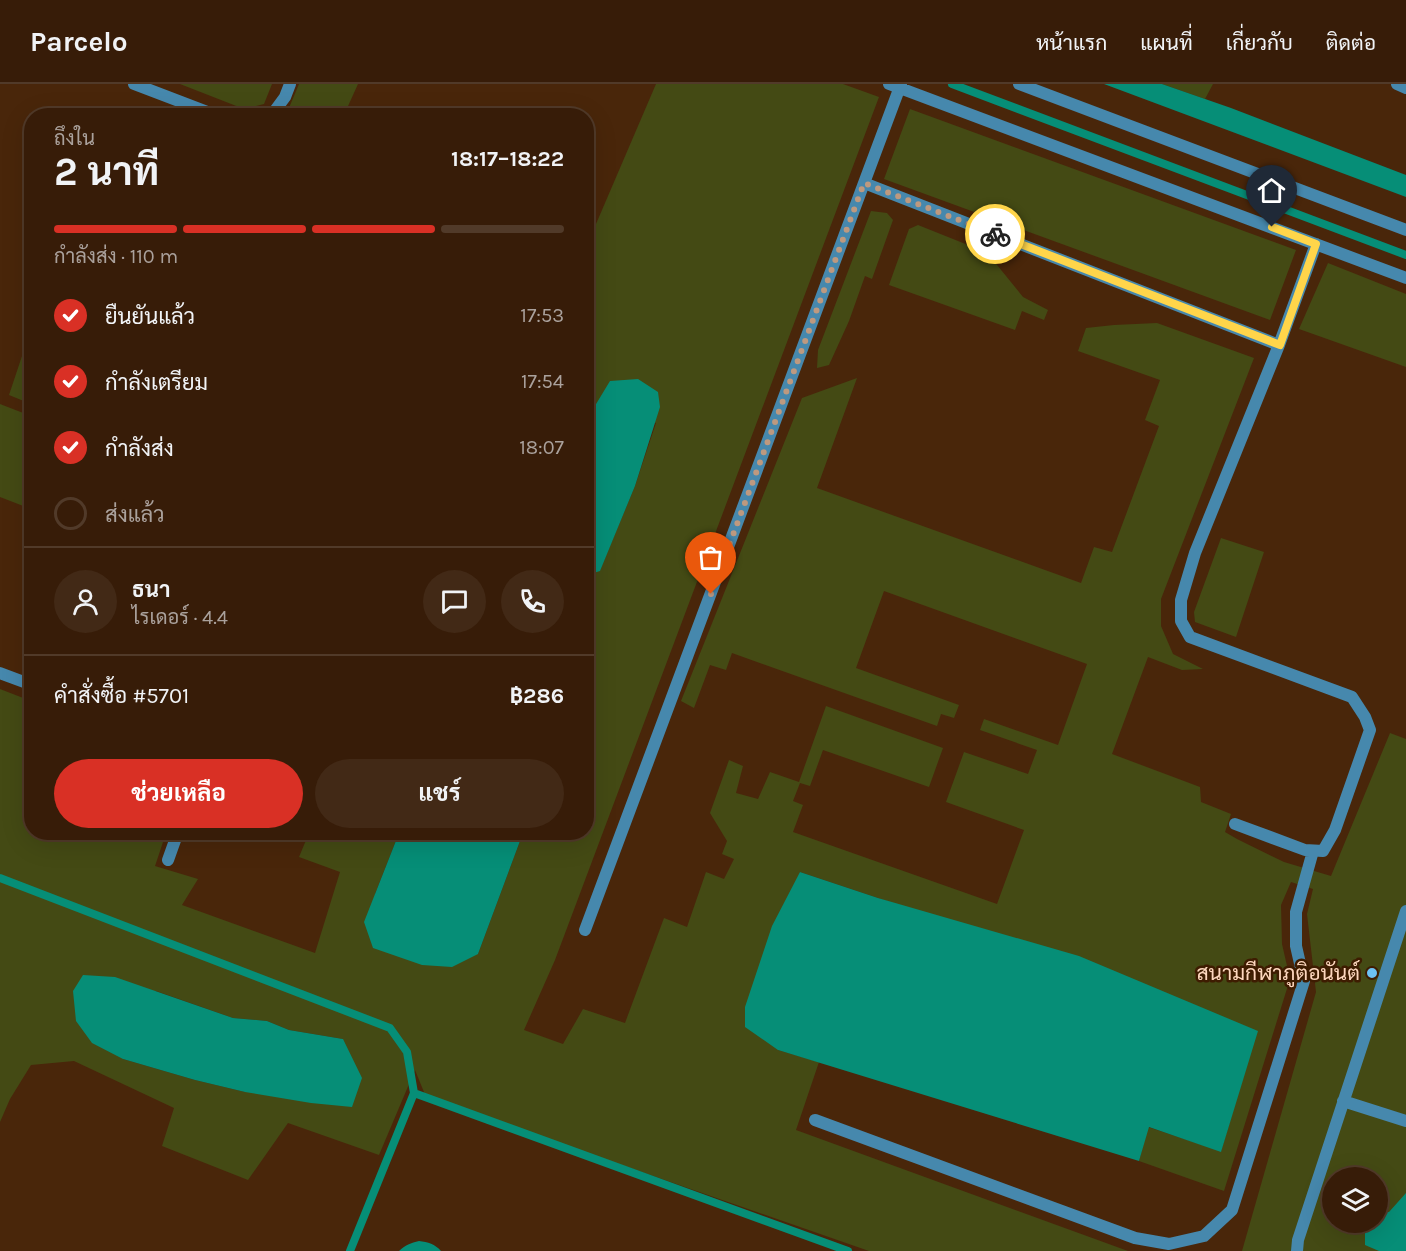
<!DOCTYPE html>
<html lang="th">
<head>
<meta charset="utf-8">
<style>
  :root { --surface:#371c08; --page:#422916; --text:#f1f3f6; --muted:#aaa19c; --line:#513a29; --accent:#d93025 }
  body { margin:0; font-family:Karla,Sarabun,sans-serif; background:var(--page); color:var(--text); height:100vh; display:flex; flex-direction:column; font-size:22px; white-space:nowrap }
  * { box-sizing:border-box; margin:0 }
  p { font-size:20px; color:var(--muted) }
  .icon { flex:none; width:33px; height:33px; fill:none; stroke:currentColor; stroke-width:2; stroke-linecap:round; stroke-linejoin:round }
  .map { position:relative; flex:1; overflow:hidden }
  .side { position:absolute; left:24px; top:24px; width:570px; height:732px; display:flex; flex-direction:column; background:var(--surface); border-radius:24px; box-shadow:0 6px 24px #0002,0 0 0 2px var(--line) }
  .side>* { flex:none }
  .fabs { position:absolute; left:1322px; top:1083px; display:grid; gap:12px }
  .fabs a { display:grid; place-items:center; width:66px; height:66px; border-radius:50%; background:var(--surface); box-shadow:0 6px 24px #0002,0 0 0 2px var(--line); font-size:30px }
  .pin { position:absolute; display:grid; place-items:center; width:51px; height:51px; color:#fff; margin:-62px -26px; border-radius:50% 50% 50% 0; rotate:-45deg; box-shadow:0 0 6px #0007 }
  .pin .icon { rotate:45deg }
  .courier { position:absolute; display:grid; place-items:center; width:60px; height:60px; margin:-30px; border:4px solid #ffd54a; border-radius:50%; background:#fff; color:#222; box-shadow:0 2px 8px #0007 }
  .summary em { font-style:normal; font-weight:700 }
  .summary div { display:flex; flex-direction:column-reverse }
  .summary { display:flex; align-items:center; justify-content:space-between; height:102px; padding:0 30px }
  h1 { font-size:39px; font-weight:700; line-height:45px }
  .bar { display:grid; grid-template-columns:repeat(4,1fr); gap:9px 6px; align-content:center; height:72px; padding:0 30px }
  .bar i { height:8px; border-radius:4px; background:var(--line) }
  .bar .active { background:var(--accent) }
  .bar p { grid-column:span 4 }
  .line { display:flex; align-items:center; gap:15px; padding:0 30px; border-top:2px solid var(--line) }
  .line div { flex:1 }
  .round { display:grid; place-items:center; flex:none; width:63px; height:63px; border-radius:32px; background:var(--page) }
  ol { padding:0 30px; list-style:none }
  li { display:flex; align-items:center; gap:18px; height:66px }
  li p { margin-inline-start:auto }
  li .icon { padding:6px; border-radius:50%; background:var(--accent); color:#fff; stroke-width:4 }
  li:last-child { color:var(--muted) }
  li i { width:33px; height:33px; border:3px solid var(--line); border-radius:50% }
  .cta { display:flex; gap:12px; margin-top:auto; padding:12px 30px }
  .cta a { flex:1; height:69px; border-radius:36px; background:var(--accent); color:#fff; font-size:24px; font-weight:700; line-height:69px; text-align:center }
  .cta a+a { background:var(--page); color:var(--text) }
  header { display:flex; align-items:center; gap:36px; box-sizing:border-box; height:84px; padding:0 30px; background:var(--surface); border-bottom:2px solid var(--line) }
  header strong { font-size:28px }
  nav { display:flex; gap:33px; margin-inline-start:auto; font-size:21px }
  .map>svg:first-child { display:block }
  .green { fill:#444a14; fill-rule:evenodd }
  .water { fill:#068e77 }
  .lines { fill:none; stroke-linecap:round; stroke-linejoin:round }
  .stream { stroke:#068e77; stroke-width:8 }
  .service { stroke:#4688ad; stroke-width:12 }
  .done { stroke:#be997f; stroke-width:6; stroke-dasharray:0 10.8 }
  .route { stroke:#ffd54a; stroke-width:8 }
  .poi-dot { fill:#6dc2f3; stroke:#3e1c01; stroke-width:2 }
  .labels { text-anchor:middle; dominant-baseline:central; stroke-width:5; stroke-linejoin:round; paint-order:stroke }
  .poi-label { font-size:21px; fill:#fdd7be; stroke:#3e1c01; text-anchor:end }
</style>
</head>
<body>
<header>
<strong>Parcelo</strong>
<nav><a>หน้าแรก</a><a>แผนที่</a><a>เกี่ยวกับ</a><a>ติดต่อ</a></nav>
</header>
<div class="map">
<svg width="1406" height="1167" viewBox="0 0 1406 1167">
  <rect width="100%" height="100%" fill="#49260a"/>
  <!-- green -->
  <path class="green" d="M180 0H272L264 20 244 25Z
    M299 0H358L344 31H286Z
    M656 0H843L879 13 555 876 524 946 563 960 583 925 625 939 664 834 687 843 706 788 724 795 734 775 722 770 727 757 710 729 729 676 743 682 736 709 758 715 770 688 799 698 826 622 943 664 929 703 823 666 810 702 800 699 793 717 803 721 793 748 997 820 1024 746 946 718 964 668 1028 690 1037 666 980 646 984 635 1058 661 1087 580 884 507 856 584 959 621 954 634 941 630 937 642 732 569 726 586 710 581 694 624 681 617 802 314 857 294 817 404 1081 499 1094 463 1112 468 1159 342 1145 336 1160 296 1078 267 1086 244 1114 241 1157 239 1254 274 1161 515V542L1173 570 1203 585 1182 586 1148 573 1112 670 1200 703 1201 718 1231 730 1225 748 1237 755 1284 778 1331 792 1390 649 1406 655V1167H1242L1316 908 1307 830 1313 805 1291 798 1281 821 1282 860 1290 895 1224 1107 1139 1077 1148 1043 1221 1067 1257 947 878 814 800 788 778 966 819 978 796 1046 1128 1167H869L426 1013 415 986 379 1071 288 1039 248 1096 162 1062 174 1024 74 977 31 981 10 1015 0 1038V605L31 617 32 748 166 749 155 782 198 795 182 821 315 869 340 788 299 773 309 749H399L375 810 478 870 523 749 586 748V578L593 561 587 541V491L600 486 635 402 656 339 591 329 587 335V161ZM156 907 233 934 267 937 289 946 343 955 245 1008 195 996 123 975ZM1332 1094H1377V1138H1332Z
    M1162 0H1213L1205 15Z
    M910 25 1296 166 1270 236 884 95Z
    M871 127 887 129 893 136 872 195 865 192 849 237 829 281 817 284 818 266Z
    M918 141 978 165 993 176 1023 213 1048 226 1044 236 1022 227 1015 246 889 201 909 145Z
    M1328 179 1406 210V283L1299 245Z
    M31 245 32 320H31L9 311Z
    M0 320 31 332V425L0 413Z
    M1221 454 1264 468 1236 553 1195 538 1194 528Z"/>
  <!-- water -->
  <path class="water" d="M1104 0H1162L1231 24 1406 91V113Z
    M638 295 658 308 660 323 635 402 600 487 587 491V335L610 297Z
    M399 749H523L478 870 452 883 422 881 373 864 364 838Z
    M800 788 878 814 1079 872 1258 947 1221 1068 1149 1043 1139 1077 778 966 745 943V923L772 842Z
    M83 891 115 893 233 934 267 937 289 946 343 955 362 994 352 1023 311 1019 245 1008 195 996 123 975 92 959 76 937 73 907Z
    M1406 1109V1167H1379L1365 1161V1139L1377 1138V1129L1389 1128Z
    M419 1157C428 1158 435 1160 441 1167H399C405 1161 411 1159 419 1157Z"/>
  <g class="lines">
    <!-- stream -->
    <path class="stream" d="M952 0 1406 171
      M0 794 390 944 407 968 414 1009 848 1167
      M350 1167 414 1009"/>
    <!-- service -->
    <path class="service" d="M134 0 218 32
      M889 0 1406 194
      M1019 0 1406 146
      M1397 0 1406 4
      M271 32 285 13 290 0
      M864 99 1279 261 1316 160
      M0 589 32 601
      M1235 740 1305 766 1323 767 1335 746 1370 646 1365 633 1352 613 1190 553 1181 537V516L1195 469 1279 261
      M168 776 178 748
      M585 846 901 0
      M1343 1017 1406 1037
      M815 1036 1135 1154 1169 1160 1204 1152 1232 1126 1304 897 1296 862V828L1313 767
      M1297 1167 1298 1156 1406 827"/>
  </g>
  <g class="lines">
    <!-- done -->
    <path class="done" d="M711 510 864 99 995 150"/>
    <!-- route -->
    <path class="route" d="M995 150 1280 261 1316 160 1272 143"/>
  </g>
  <!-- markers -->
  <circle class="poi-dot" cx="1372" cy="889" r="6"/>
  <g class="labels">
    <!-- poi labels -->
    <g class="poi-label">
      <text x="1360" y="889">สนามกีฬาภูติอนันต์</text>
    </g>
  </g>
</svg>
<div class="fabs">
<a><svg class="icon" aria-label="layers" viewBox="0 0 24 24"><path d="M12 4l9 5-9 5-9-5zM3 14l9 5 9-5"/></svg></a>
</div>
<div class="pin" style="left:711px;top:510px;background:#ea580c"><svg class="icon" aria-label="bag" viewBox="0 0 24 24"><path d="M5 8h14l-1 12H6zM9 8a3 3 0 0 1 6 0"/></svg></div>
<div class="pin" style="left:1272px;top:143px;background:#1f2937"><svg class="icon" aria-label="home" viewBox="0 0 24 24"><path d="M3 11l9-7 9 7M6 9v11h12V9"/></svg></div>
<div class="courier" style="left:995px;top:150px"><svg class="icon" aria-label="bike" viewBox="0 0 24 24"><circle cx="6" cy="16" r="4"/><circle cx="18" cy="16" r="4"/><path d="M6 16l4-8h5l3 8M10 8l3 8H6M13 5h3"/></svg></div>
<section class="side">
<div class="summary"><div><h1>2 นาที</h1><p>ถึงใน</p></div><em>18:17–18:22</em></div>
<div class="bar"><i class="active"></i><i class="active"></i><i class="active"></i><i></i><p>กำลังส่ง · 110 m</p></div>
<ol>
<li><svg class="icon" aria-label="check" viewBox="0 0 24 24"><path d="M5 12l5 5 9-10"/></svg>ยืนยันแล้ว<p>17:53</p></li>
<li><svg class="icon" aria-label="check" viewBox="0 0 24 24"><path d="M5 12l5 5 9-10"/></svg>กำลังเตรียม<p>17:54</p></li>
<li><svg class="icon" aria-label="check" viewBox="0 0 24 24"><path d="M5 12l5 5 9-10"/></svg>กำลังส่ง<p>18:07</p></li>
<li><i></i>ส่งแล้ว</li>
</ol>
<div class="line" style="height:108px"><a class="round"><svg class="icon" aria-label="person" viewBox="0 0 24 24"><circle cx="12" cy="8" r="4"/><path d="M4 21q1-7 8-7t8 7"/></svg></a><div><b>ธนา</b><p>ไรเดอร์ · 4.4</p></div><a class="round"><svg class="icon" aria-label="chat" viewBox="0 0 24 24"><path d="M4 5h16v11H9l-5 4z"/></svg></a><a class="round"><svg class="icon" aria-label="phone" viewBox="0 0 24 24"><path d="M5 4h4l2 5-3 2q2 4 5 5l2-3 5 2v4C11 20 4 13 5 4z"/></svg></a></div>
<div class="line" style="height:78px"><div>คำสั่งซื้อ #5701</div><b>฿286</b></div>
<div class="cta"><a>ช่วยเหลือ</a><a>แชร์</a></div>
</section>
</div>
</body>
</html>
